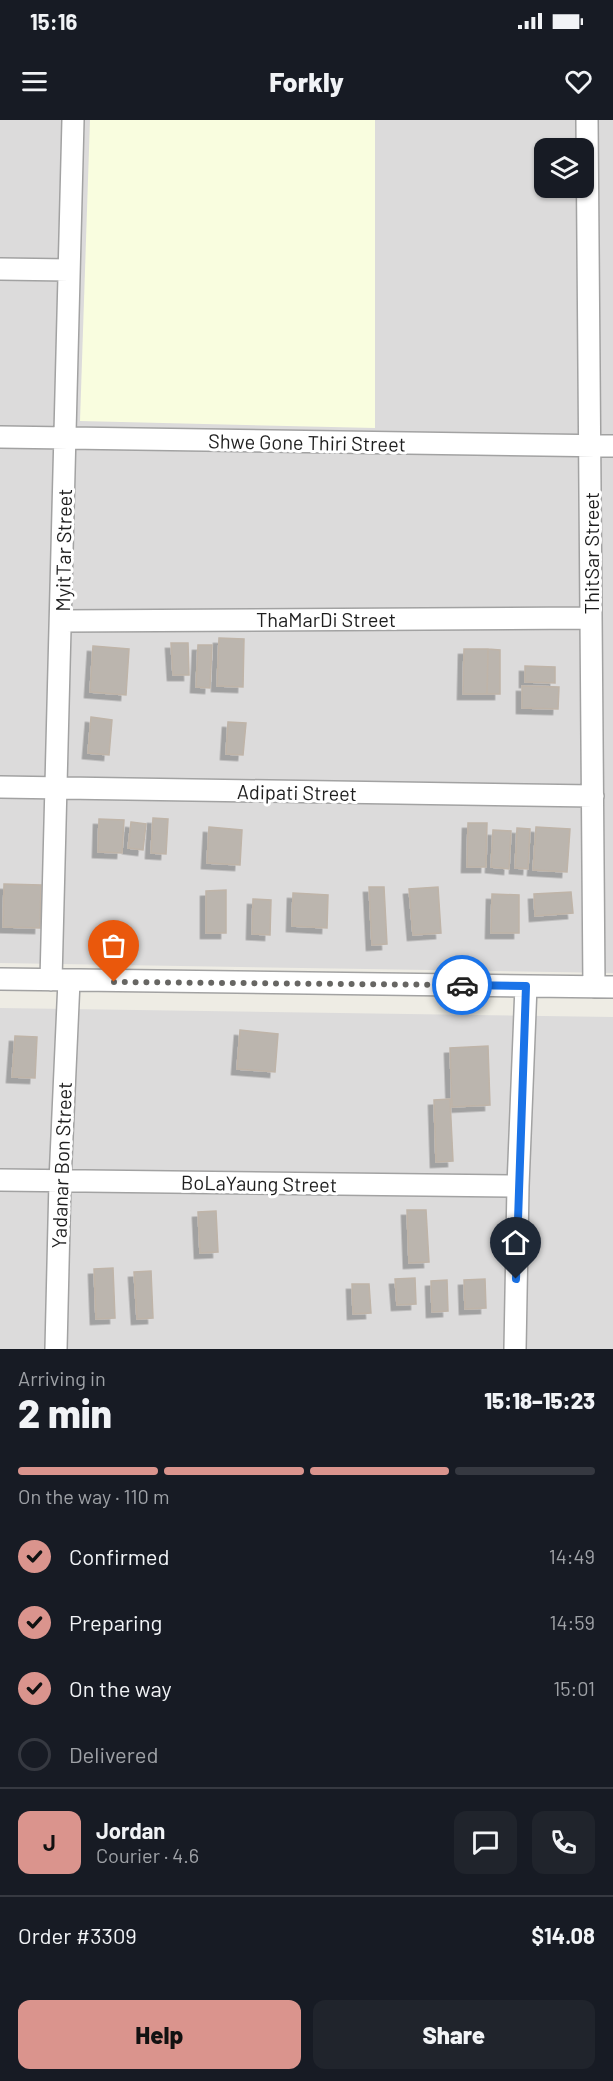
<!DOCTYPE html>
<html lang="en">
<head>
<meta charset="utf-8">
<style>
  :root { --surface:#171b24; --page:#20242c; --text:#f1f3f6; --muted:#9ea1a6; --line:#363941; --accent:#da948d }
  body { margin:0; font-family:Barlow,sans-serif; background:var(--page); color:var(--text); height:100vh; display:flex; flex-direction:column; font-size:22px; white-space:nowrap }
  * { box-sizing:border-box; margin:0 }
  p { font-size:20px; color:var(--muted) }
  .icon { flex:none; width:33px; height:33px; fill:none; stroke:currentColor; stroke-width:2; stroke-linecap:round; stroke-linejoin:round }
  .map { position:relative; height:1229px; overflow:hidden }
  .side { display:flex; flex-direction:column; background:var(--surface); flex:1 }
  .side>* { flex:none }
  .fabs { position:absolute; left:534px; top:18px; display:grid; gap:12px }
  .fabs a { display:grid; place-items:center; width:60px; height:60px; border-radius:12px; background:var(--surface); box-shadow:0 2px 4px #0004; font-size:30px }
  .pin { position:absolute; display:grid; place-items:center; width:51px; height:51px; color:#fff; margin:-62px -26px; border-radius:50% 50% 50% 0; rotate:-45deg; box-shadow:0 0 6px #0007 }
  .pin .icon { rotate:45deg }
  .courier { position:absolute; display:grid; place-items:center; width:60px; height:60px; margin:-30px; border:4px solid #1a73e8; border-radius:50%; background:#fff; color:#222; box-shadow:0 2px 8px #0007 }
  .summary em { font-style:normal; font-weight:800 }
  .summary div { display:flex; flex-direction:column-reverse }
  .summary { display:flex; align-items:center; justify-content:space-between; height:102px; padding:0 18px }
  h1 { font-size:39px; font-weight:800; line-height:45px }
  .bar { display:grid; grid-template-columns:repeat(4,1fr); gap:9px 6px; align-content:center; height:72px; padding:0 18px }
  .bar i { height:8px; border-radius:4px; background:var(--line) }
  .bar .current { background:var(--accent) }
  .bar p { grid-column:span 4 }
  .line { display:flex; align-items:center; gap:15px; padding:0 18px; border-top:2px solid var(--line) }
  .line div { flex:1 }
  .round { display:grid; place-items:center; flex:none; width:63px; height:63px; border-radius:12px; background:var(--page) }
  ol { padding:0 18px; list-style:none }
  li { display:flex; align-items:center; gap:18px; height:66px }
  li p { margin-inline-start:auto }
  li .icon { padding:6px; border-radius:50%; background:var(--accent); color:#111; stroke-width:4 }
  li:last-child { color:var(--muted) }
  li i { width:33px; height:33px; border:3px solid var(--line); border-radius:50% }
  .primary-button { display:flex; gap:12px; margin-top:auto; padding:12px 18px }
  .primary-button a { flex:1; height:69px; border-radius:12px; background:var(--accent); color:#111; font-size:24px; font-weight:800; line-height:69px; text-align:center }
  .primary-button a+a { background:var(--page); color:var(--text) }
  .status { display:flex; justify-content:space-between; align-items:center; height:42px; padding:0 30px; background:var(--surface); direction:ltr }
  .status svg { height:16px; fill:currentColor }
  header { display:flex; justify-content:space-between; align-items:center; height:78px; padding:0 18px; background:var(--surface); font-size:27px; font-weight:800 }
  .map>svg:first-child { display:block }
  .residential { fill:#dcdbdb; fill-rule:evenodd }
  .education { fill:#f9fddf }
  .building { fill:#bbb5ae; stroke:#bfb4a8; stroke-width:1.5; filter:url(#shadow) }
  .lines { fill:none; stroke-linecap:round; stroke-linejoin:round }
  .minor-casing { stroke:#a2a2a2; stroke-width:24 }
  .minor { stroke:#fff; stroke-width:21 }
  .done { stroke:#676663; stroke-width:6; stroke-dasharray:0 10.8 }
  .route { stroke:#1a73e8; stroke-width:8 }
  .labels { text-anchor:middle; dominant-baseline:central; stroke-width:6; stroke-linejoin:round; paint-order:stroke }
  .street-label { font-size:20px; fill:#1e1e1e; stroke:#fff }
</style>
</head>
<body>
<div class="status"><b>15:16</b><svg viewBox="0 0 49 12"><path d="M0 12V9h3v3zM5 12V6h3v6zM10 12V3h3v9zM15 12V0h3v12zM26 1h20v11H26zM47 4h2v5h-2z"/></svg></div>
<header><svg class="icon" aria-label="menu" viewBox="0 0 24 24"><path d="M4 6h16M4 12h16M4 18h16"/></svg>Forkly<svg class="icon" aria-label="heart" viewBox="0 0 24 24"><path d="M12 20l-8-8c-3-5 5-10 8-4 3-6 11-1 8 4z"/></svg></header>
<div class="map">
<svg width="613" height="1229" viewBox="0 0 613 1229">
  <defs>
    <filter id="shadow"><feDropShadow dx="-5.5" dy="5.5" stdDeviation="0" flood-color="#0004"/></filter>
  </defs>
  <rect width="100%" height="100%" fill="#eeece4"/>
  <!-- residential -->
  <path class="residential" d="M0 0H613V853L0 843ZM544 28H584V68H544Z
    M0 888 613 897V1229H0Z"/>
  <!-- education -->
  <path class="education" d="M90 0H375V308L80 301Z"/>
  <!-- building -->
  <path class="building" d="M219 518 244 519 243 567 217 566Z
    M171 523H188L189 555H173Z
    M198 525H212L210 568 196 567Z
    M93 526 129 529 126 575 90 572Z
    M464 529H488L487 574H463Z
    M488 529 500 530V574H487Z
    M525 546 555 547V563L525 562Z
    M522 566 559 567 558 589 522 588Z
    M91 597 112 600 109 635 88 633Z
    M228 602 246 603 243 635 226 634Z
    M153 698 168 699 166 734 151 733Z
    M99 699 124 700 122 733 98 732Z
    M131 702 146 704 143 730 128 728Z
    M468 703H487L486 747H467Z
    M209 707 242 710 240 745 207 743Z
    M536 707 570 709 567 752 533 750Z
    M517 708 530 709 528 749 515 748Z
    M493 710 511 711 509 749 491 747Z
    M4 764 41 765 40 808 3 807Z
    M369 767H384L387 824 372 825Z
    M438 767 441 813 413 815 409 769Z
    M226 770V813H206V771Z
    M571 772 573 793 535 796 534 774Z
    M293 773 328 775 327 808 292 806Z
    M492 774 519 775V813H491Z
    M253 779 271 780 270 815 252 814Z
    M240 910 278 914 275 952 237 949Z
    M15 916 37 917 35 958 12 957Z
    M488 926 490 985 452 987 450 928Z
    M450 979 453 1041 436 1042 434 980Z
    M407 1090H426L429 1142 409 1143Z
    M216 1091 218 1132 200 1133 198 1092Z
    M113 1148 115 1198 96 1199 94 1149Z
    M151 1151 153 1198 137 1199 134 1152Z
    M415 1158 416 1184 397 1185 395 1159Z
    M485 1159 486 1188 465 1189 464 1160Z
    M447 1160 448 1191 432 1192 431 1161Z
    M352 1164H369L371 1193 353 1194Z"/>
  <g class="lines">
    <defs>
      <path id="minor" d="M587 0 594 867
        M0 149 69 150
        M0 317 613 326
        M61 501 591 498
        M0 667 593 676
        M0 859 613 867
        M51 860 73 0
        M0 1060 518 1066
        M56 1229 60 1061 69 861
        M515 1229 518 1066 526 866"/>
    </defs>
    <!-- minor casing -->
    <use href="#minor" class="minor-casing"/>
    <!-- minor -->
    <use href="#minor" class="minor"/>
  </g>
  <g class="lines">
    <!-- done -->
    <path class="done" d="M114 862 462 865"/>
    <!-- route -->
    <path class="route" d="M462 865 526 866 516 1159"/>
  </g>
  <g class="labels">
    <!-- street labels -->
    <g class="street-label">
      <text transform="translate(307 322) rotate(1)">Shwe Gone Thiri Street</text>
      <text transform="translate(63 430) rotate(-89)">MyitTar Street</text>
      <text transform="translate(591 433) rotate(-90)">ThitSar Street</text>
      <text x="326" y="499">ThaMarDi Street</text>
      <text transform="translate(297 672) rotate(1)">Adipati Street</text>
      <text transform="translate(61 1045) rotate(-88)">Yadanar Bon Street</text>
      <text transform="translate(259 1063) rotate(1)">BoLaYaung Street</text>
    </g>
  </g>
</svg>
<div class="fabs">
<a><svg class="icon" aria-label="layers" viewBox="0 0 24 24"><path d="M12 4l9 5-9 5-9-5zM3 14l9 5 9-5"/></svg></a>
</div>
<div class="pin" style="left:114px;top:862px;background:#ea580c"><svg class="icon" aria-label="bag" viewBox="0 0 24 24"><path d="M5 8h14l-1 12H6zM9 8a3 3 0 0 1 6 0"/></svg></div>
<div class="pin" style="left:516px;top:1159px;background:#1f2937"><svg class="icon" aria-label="home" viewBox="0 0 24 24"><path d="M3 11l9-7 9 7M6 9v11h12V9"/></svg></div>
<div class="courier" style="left:462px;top:865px"><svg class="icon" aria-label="car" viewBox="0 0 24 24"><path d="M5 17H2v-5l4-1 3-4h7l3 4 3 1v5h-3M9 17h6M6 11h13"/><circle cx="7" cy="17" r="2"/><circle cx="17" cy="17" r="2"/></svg></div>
</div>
<section class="side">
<div class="summary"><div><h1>2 min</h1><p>Arriving in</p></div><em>15:18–15:23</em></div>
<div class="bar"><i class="current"></i><i class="current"></i><i class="current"></i><i></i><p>On the way · 110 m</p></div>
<ol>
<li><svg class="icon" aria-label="check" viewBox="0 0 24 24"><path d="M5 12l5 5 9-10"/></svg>Confirmed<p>14:49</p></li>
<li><svg class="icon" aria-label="check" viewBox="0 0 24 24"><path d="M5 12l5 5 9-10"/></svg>Preparing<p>14:59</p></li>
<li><svg class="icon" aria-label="check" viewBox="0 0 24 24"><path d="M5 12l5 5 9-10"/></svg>On the way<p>15:01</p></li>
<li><i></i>Delivered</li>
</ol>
<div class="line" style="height:108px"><b class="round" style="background:var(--accent);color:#111">J</b><div><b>Jordan</b><p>Courier · 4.6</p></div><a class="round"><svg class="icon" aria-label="chat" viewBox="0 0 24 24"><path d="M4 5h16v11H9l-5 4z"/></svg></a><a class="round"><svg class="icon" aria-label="phone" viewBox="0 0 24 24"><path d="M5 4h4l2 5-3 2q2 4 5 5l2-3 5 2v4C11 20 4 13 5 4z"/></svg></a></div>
<div class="line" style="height:78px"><div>Order #3309</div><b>$14.08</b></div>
<div class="primary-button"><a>Help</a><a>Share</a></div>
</section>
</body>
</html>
